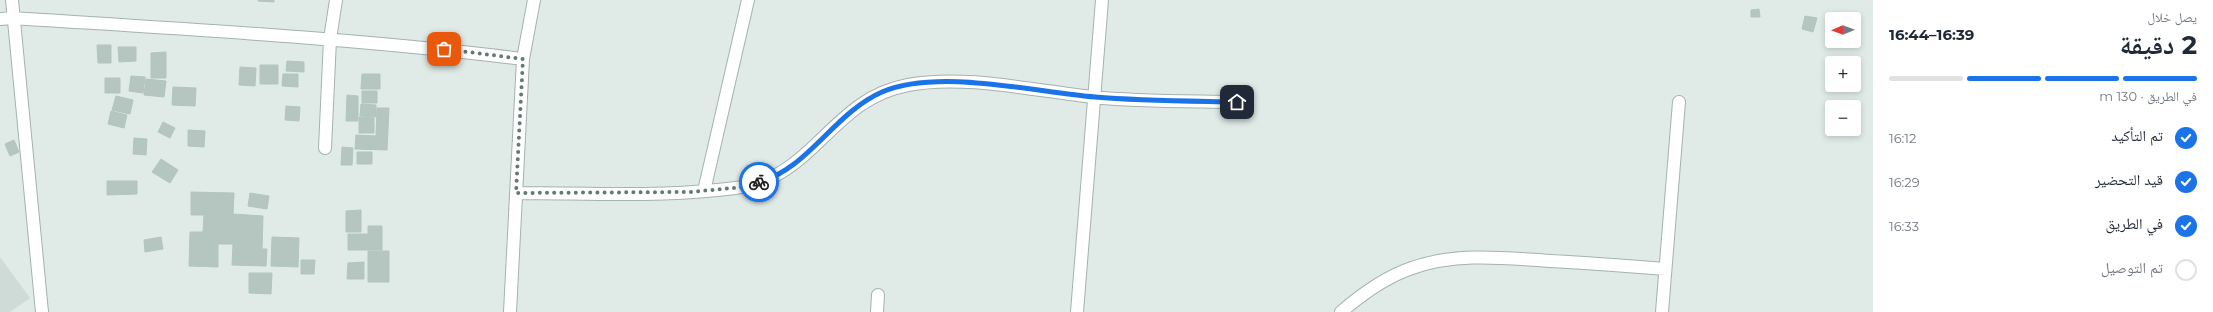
<!DOCTYPE html>
<html lang="ar">
<head>
<meta charset="utf-8">
<style>
  :root { --surface:#fff; --page:#f6f6f7; --text:#1f2937; --muted:#747a83; --line:#e0e1e3; --accent:#1a73e8 }
  body { margin:0; font-family:Montserrat,"Noto Naskh Arabic",sans-serif; background:var(--page); color:var(--text); direction:rtl; height:100vh; display:flex; flex-direction:column; font-size:15px; white-space:nowrap }
  * { box-sizing:border-box; margin:0 }
  p { font-size:13px; color:var(--muted) }
  .icon { flex:none; width:22px; height:22px; fill:none; stroke:currentColor; stroke-width:2; stroke-linecap:round; stroke-linejoin:round }
  .map { position:relative; flex:1; overflow:hidden; direction:ltr }
  .sheet { display:flex; flex-direction:column; background:var(--surface); width:340px }
  .sheet>* { flex:none }
  .needle { width:26px; rotate:269deg }
  .fabs { position:absolute; left:1825px; top:12px; display:grid; gap:8px }
  .fabs a { display:grid; place-items:center; width:36px; height:36px; border-radius:4px; background:var(--surface); box-shadow:0 2px 6px #0003; font-size:20px }
  .pin { position:absolute; display:grid; place-items:center; width:34px; height:34px; color:#fff; margin:-17px; border-radius:8px; box-shadow:0 2px 6px #0006 }
  .courier { position:absolute; display:grid; place-items:center; width:40px; height:40px; margin:-20px; border:3px solid #1a73e8; border-radius:50%; background:#fff; color:#222; box-shadow:0 1px 5px #0007 }
  .headline em { font-style:normal; font-weight:700 }
  .headline div { display:flex; flex-direction:column-reverse }
  .headline { display:flex; align-items:center; justify-content:space-between; height:68px; padding:0 16px }
  h1 { font-size:26px; font-weight:700; line-height:30px }
  .bar { display:grid; grid-template-columns:repeat(4,1fr); gap:6px 4px; align-content:center; height:48px; padding:0 16px }
  .bar i { height:5px; border-radius:3px; background:var(--line) }
  .bar .active { background:var(--accent) }
  .bar p { grid-column:span 4 }
  ol { padding:0 16px; list-style:none }
  li { display:flex; align-items:center; gap:12px; height:44px }
  li p { margin-inline-start:auto }
  li .icon { padding:4px; border-radius:50%; background:var(--accent); color:#fff; stroke-width:4 }
  li:last-child { color:var(--muted) }
  li i { width:22px; height:22px; border:2px solid var(--line); border-radius:50% }
  main { display:flex; flex:1; min-height:0 }
  .map>svg:first-child { display:block }
  .built { fill:#cedbd6 }
  .building { fill:#b5c6c0; stroke:#b2c5bf }
  .lines { fill:none; stroke-linecap:round; stroke-linejoin:round }
  .minor-casing { stroke:#a3b3af; stroke-width:14 }
  .minor { stroke:#fff; stroke-width:12 }
  .done { stroke:#637975; stroke-width:4; stroke-dasharray:0 7.2 }
  .route { stroke:#1a73e8; stroke-width:5 }
</style>
</head>
<body>
<main>
<section class="sheet">
<div class="headline"><div><h1>2 دقيقة</h1><p>يصل خلال</p></div><em>16:39–16:44</em></div>
<div class="bar"><i class="active"></i><i class="active"></i><i class="active"></i><i></i><p>في الطريق · 130 m</p></div>
<ol>
<li><svg class="icon" aria-label="check" viewBox="0 0 24 24"><path d="M5 12l5 5 9-10"/></svg>تم التأكيد<p>16:12</p></li>
<li><svg class="icon" aria-label="check" viewBox="0 0 24 24"><path d="M5 12l5 5 9-10"/></svg>قيد التحضير<p>16:29</p></li>
<li><svg class="icon" aria-label="check" viewBox="0 0 24 24"><path d="M5 12l5 5 9-10"/></svg>في الطريق<p>16:33</p></li>
<li><i></i>تم التوصيل</li>
</ol>
</section>
<div class="map">
<svg width="1873" height="312" viewBox="0 0 1873 312">
  <rect width="100%" height="100%" fill="#e0ebe7"/>
  <!-- built -->
  <path class="built" d="M0 257 30 298 10 312H0Z"/>
  <!-- building -->
  <path class="building" d="M258 0H274V2L258 1Z
    M1759 9 1760 17H1751V10Z
    M1805 16 1817 18 1813 32 1802 29Z
    M97 45H111V63H98Z
    M118 47H136V61L119 62Z
    M166 52V78H151V53Z
    M287 61 304 62V72L286 71Z
    M260 65H278V84H260Z
    M240 67 256 68 255 86 239 85Z
    M283 74H298V87L282 86Z
    M362 74H380V89H361Z
    M131 76 145 77 143 93 129 91Z
    M105 78H120V93H105Z
    M146 79 166 81 164 97 144 95Z
    M173 87 196 88 195 106 172 105Z
    M362 91H377V103H362Z
    M347 95 358 96V121H346Z
    M116 96 133 100 130 114 112 110Z
    M361 104 376 105V117L360 116Z
    M286 106 300 107 299 121 285 120Z
    M377 108H389L387 150 355 149 356 135 376 136Z
    M111 111 127 115 124 128 108 124Z
    M359 117 374 118V133H359Z
    M163 122 175 128 170 138 158 132Z
    M188 130 205 131 204 147 188 146Z
    M134 138 147 139 146 155 133 154Z
    M14 140 19 152 10 156 5 144Z
    M342 147 353 148 352 165H341Z
    M357 152H372V164H357Z
    M161 159 178 170 170 183 152 172Z
    M107 181H137V194L107 195Z
    M191 192 234 193 233 214 263 216 262 249H267L266 266 232 265 233 244H218V267L189 266 190 232H203L204 215H191Z
    M250 193 269 196 267 209 248 206Z
    M361 210V232H346V211Z
    M368 226H382V250H348V234H368Z
    M161 237 163 249 145 252 144 240Z
    M272 237 299 238 298 267 271 266Z
    M368 251H389V282H368Z
    M301 260H315L314 274H301Z
    M364 262V279H347L348 263Z
    M249 273H272L271 294 249 293Z"/>
  <g class="lines">
    <defs>
      <path id="minor" d="M12 0 42 312
        M0 19 13 18C183 29 353 38 523 59
        M325 148 330 39 336 0
        M704 191 748 0
        M516 193C583 193 651 197 717 190 734 188 753 187 769 179 823 153 843 97 908 85 963 74 1036 91 1093 97 1140 102 1189 101 1237 102
        M510 312 523 59 534 0
        M877 312 878 295
        M1077 312 1102 0
        M1341 312C1362 294 1385 277 1412 268 1457 252 1504 258 1550 261 1589 263 1627 266 1665 269
        M1662 312 1679 102"/>
    </defs>
    <!-- minor casing -->
    <use href="#minor" class="minor-casing"/>
    <!-- minor -->
    <use href="#minor" class="minor"/>
  </g>
  <g class="lines">
    <!-- done -->
    <path class="done" d="M444 49 523 59 516 193 690 192 744 187 759 182"/>
    <!-- route -->
    <path class="route" d="M759 182C808 169 834 113 882 92 938 68 1034 92 1095 97 1142 101 1190 101 1237 102"/>
  </g>
</svg>
<div class="fabs">
<a><svg class="needle" viewBox="-14 -14 28 28"><path d="M0-13l5 13h-10z" fill="#e53935"/><path d="M0 13l5-13h-10z" fill="#747a83"/></svg></a>
<a>+</a>
<a>−</a>
</div>
<div class="pin" style="left:444px;top:49px;background:#ea580c"><svg class="icon" aria-label="bag" viewBox="0 0 24 24"><path d="M5 8h14l-1 12H6zM9 8a3 3 0 0 1 6 0"/></svg></div>
<div class="pin" style="left:1237px;top:102px;background:#1f2937"><svg class="icon" aria-label="home" viewBox="0 0 24 24"><path d="M3 11l9-7 9 7M6 9v11h12V9"/></svg></div>
<div class="courier" style="left:759px;top:182px"><svg class="icon" aria-label="bike" viewBox="0 0 24 24"><circle cx="6" cy="16" r="4"/><circle cx="18" cy="16" r="4"/><path d="M6 16l4-8h5l3 8M10 8l3 8H6M13 5h3"/></svg></div>
</div>
</main>
</body>
</html>
